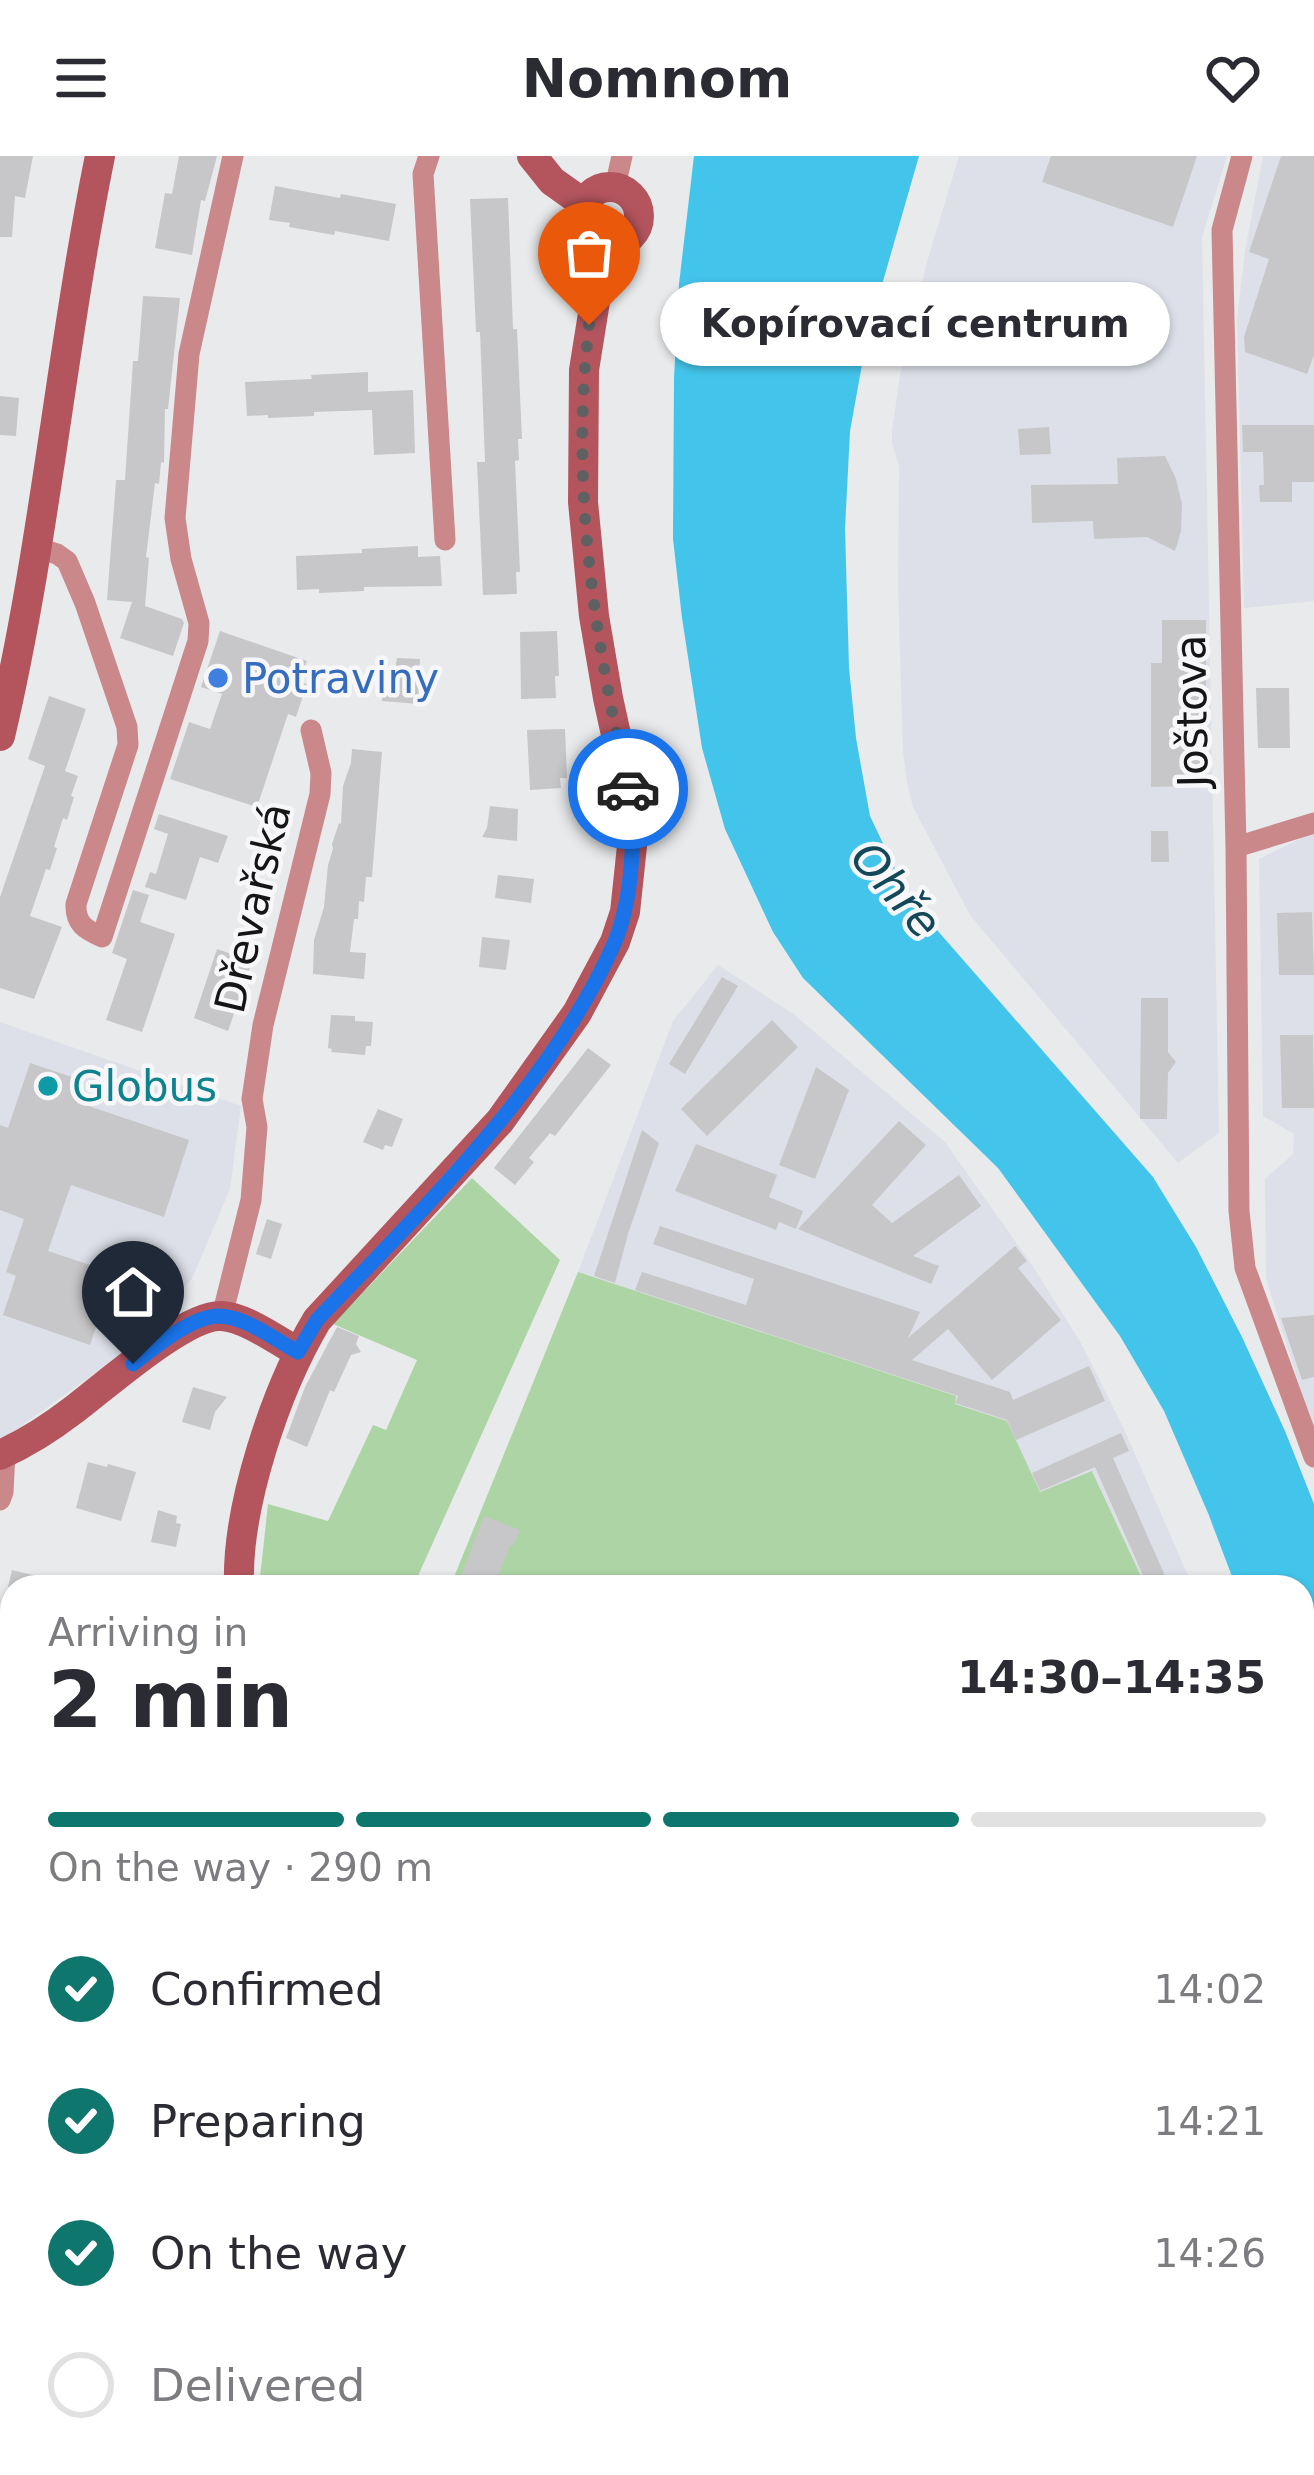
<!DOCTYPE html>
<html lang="en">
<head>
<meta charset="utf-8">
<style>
  :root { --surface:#fff; --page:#f2f2f3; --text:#2b2b33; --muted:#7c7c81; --line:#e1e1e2; --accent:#0f766e }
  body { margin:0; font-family:"DejaVu Sans",sans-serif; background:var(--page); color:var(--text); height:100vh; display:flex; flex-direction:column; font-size:45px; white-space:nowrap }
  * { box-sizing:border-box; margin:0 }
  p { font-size:39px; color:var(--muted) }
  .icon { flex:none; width:66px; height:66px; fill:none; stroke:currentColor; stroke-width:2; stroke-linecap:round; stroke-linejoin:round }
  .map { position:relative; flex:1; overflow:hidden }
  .panel { position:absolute; left:0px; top:1419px; width:1314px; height:900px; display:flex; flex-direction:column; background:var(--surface); border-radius:36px 36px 0 0; box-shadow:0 3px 9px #0004 }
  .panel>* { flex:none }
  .pin { position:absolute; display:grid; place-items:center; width:102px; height:102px; color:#fff; margin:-123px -51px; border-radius:50% 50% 50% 0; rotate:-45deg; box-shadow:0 0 12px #0007 }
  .pin .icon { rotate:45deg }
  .courier { position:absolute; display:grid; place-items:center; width:120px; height:120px; margin:-60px; border:9px solid #1a73e8; border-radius:50%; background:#fff; color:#222; box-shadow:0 3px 15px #0007 }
  .bubble { position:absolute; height:84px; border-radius:42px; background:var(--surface); box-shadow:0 3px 9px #0004; font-size:39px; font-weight:600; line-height:84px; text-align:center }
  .head em { font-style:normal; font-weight:600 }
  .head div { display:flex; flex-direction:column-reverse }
  .head { display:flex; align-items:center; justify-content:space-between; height:204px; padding:0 48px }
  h1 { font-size:78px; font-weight:600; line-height:90px }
  .bar { display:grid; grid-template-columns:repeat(4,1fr); gap:18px 12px; align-content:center; height:144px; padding:0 48px }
  .bar i { height:15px; border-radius:9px; background:var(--line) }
  .bar .active { background:var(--accent) }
  .bar p { grid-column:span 4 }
  ol { padding:0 48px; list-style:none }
  li { display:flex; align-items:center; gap:36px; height:132px }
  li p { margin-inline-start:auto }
  li .icon { padding:12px; border-radius:50%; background:var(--accent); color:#fff; stroke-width:4 }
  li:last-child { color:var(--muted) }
  li i { width:66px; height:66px; border:6px solid var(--line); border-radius:50% }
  header { display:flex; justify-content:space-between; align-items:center; height:156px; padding:0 48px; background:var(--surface); font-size:54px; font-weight:600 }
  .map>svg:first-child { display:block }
  .built { fill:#dde0e9 }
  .green { fill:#add4a4 }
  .water { fill:#43c5eb }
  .building { fill:#c7c7c9 }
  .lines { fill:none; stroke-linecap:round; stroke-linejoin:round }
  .street { stroke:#ca888b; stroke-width:21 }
  .secondary { stroke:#b4555e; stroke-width:30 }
  .done { stroke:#5f6061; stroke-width:12; stroke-dasharray:0 21.6 }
  .route { stroke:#1a73e8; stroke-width:15 }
  .shop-dot { fill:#3f7fe0; stroke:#f7f7f9; stroke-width:4.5 }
  .culture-dot { fill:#0f9aa8; stroke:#f7f7f9; stroke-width:4.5 }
  .labels { text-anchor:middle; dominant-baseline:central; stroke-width:9; stroke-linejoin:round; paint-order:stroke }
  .shop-label { font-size:42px; fill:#366cbe; stroke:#f7f7f9; text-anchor:start }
  .street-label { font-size:42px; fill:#151516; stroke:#f7f7f9 }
  .culture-label { font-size:42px; fill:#0d838f; stroke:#f7f7f9; text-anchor:start }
  .water-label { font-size:45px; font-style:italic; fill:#124858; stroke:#f7f7f9 }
</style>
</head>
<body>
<header><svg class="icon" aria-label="menu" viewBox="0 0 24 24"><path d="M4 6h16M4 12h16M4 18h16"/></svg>Nomnom<svg class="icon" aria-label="heart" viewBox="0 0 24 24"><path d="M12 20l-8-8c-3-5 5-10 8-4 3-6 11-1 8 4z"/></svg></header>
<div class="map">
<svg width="1314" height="2319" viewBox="0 0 1314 2319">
  <rect width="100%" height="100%" fill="#e9eaec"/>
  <!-- built -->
  <path class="built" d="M959 0H1227L1202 81 1219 977 1178 1007 970 759 913 651 907 627 903 596 898 431 899 310 892 287V275L900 219 927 106Z
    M1263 0H1314V445L1244 452 1237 162 1245 95Z
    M1314 676V1275L1266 1123 1265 1023 1293 998 1294 978 1263 960 1259 703Z
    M718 809 792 857 945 986 1032 1109 1081 1187 1124 1273 1193 1431H1146L1093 1316 1040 1336 1006 1265 954 1248 956 1240 578 1116 673 865Z
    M0 866 241 950 230 1033 192 1123 162 1155 143 1183 0 1285Z"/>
  <!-- green -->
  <path class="green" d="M472 1022 560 1104 413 1431H259L268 1348 328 1365 373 1269 386 1274 417 1204 333 1168Z
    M578 1116 956 1240 955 1248 1007 1265 1040 1336 1092 1315 1146 1431H450Z"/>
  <!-- water -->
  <path class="water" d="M694 0H919L867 181 850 275 845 373 849 512 856 582 870 660 909 742 1153 1021 1196 1091 1242 1181 1285 1275 1314 1348V1694L1302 1643V1431H1236L1208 1357 1164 1255 1120 1180 998 1012 803 822 773 776 725 673 702 592 682 462 673 383 674 222 679 128Z
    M1314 1913V2319H1212L1218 2307H1302V1988Z"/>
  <!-- building -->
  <path class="building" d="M0 0H33L25 42 15 40 12 81H0Z
    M179 0H217L205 45 201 44 192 99 155 92 165 37 172 38Z
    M1051 0H1197L1173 71 1042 26Z
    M1281 0H1314V199L1307 218 1245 196 1244 181 1269 103 1249 96Z
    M275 30 340 42 341 38 396 48 389 85 335 75 334 79 289 71 290 67 269 64Z
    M508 42 513 173H517L522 283H518L519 304 515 305 520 416H516L517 438 483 439 477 306H485L480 176H476L470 43Z
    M143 140 180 142 168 253H165L164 307 161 306 159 328 155 327 146 401 149 402 145 450 182 463 184 467 173 500 120 482 132 446 107 444 116 324H125L133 205H138Z
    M368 216V236L413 234 415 297 374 299 372 254 314 256V260L268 262V259L247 260 245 226 312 223 311 219Z
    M0 240 19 242 16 280 0 279Z
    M1242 269H1314V326H1292V346H1260L1259 329H1264L1263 296H1243Z
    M1049 271 1051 298 1020 299 1018 273Z
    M1165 300 1176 323 1182 348 1181 375 1175 395 1147 381 1094 383 1093 365 1032 367 1031 329 1118 328 1117 302Z
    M418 390V401L440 400 442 430 364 431V435L319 437V433L297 434 296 400 362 397V393Z
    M1162 464H1206V619L1194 630 1151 631V507H1162Z
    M220 475 307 505 299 526 307 528 296 561 288 558 257 651 170 623 189 566 210 573 222 538 201 531Z
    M557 475 559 520H555L556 542 521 543 520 476Z
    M397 502 420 503 418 548 382 545 385 513 395 514Z
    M1256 532H1289L1290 592H1258Z
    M49 540 86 553 65 615 78 620 71 640 74 641 67 664 63 662 54 691 57 692 50 714 46 713 30 760 62 771 34 843 0 832V741L45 610 28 603Z
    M565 573 567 622H560L561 632 530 634 527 574Z
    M352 593 382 596 372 721H366L364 746 359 745 358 763H354L350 796 366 797 364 823 313 818 314 784 324 751 328 709 333 693 332 688 339 667 341 668 343 630 351 607Z
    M490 650 518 653 517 685 482 681 487 672Z
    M159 658 228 680 218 707 200 701 186 744 145 731 150 716 156 718 168 678 154 673Z
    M1151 675H1168L1169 706H1151Z
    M498 719 534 723 531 747 495 742Z
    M133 734 149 739 140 766 175 778 142 876 106 864 127 803 112 797Z
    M1312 756 1314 819H1279L1277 757Z
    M482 781 510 784 506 814 479 811Z
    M217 793 252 805 228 875 194 862Z
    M722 821 738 830 685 918 669 908Z
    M1141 842H1168V896L1176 906 1168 917 1167 963H1140Z
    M331 859 355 860V865L373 866 371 890H366L365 899 331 896 332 893 328 892Z
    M772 864 798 891 707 980 681 953Z
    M1280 879H1313L1314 952H1282Z
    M588 892 611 909 555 980 550 977 529 1002 534 1006 515 1029 494 1012Z
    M30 907 84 925 77 946 189 984 164 1061 71 1029 48 1095 114 1117 90 1189 3 1159 16 1120 6 1116 24 1063 0 1054V969L8 972Z
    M816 911 849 934 815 1023 779 1009Z
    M378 953 403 963 392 991 385 989 383 994 363 986Z
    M899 965 926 989 872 1049 892 1067 959 1019 981 1050 913 1100 939 1110 931 1128 798 1073Z
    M642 974 659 987 628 1078 615 1127 594 1120Z
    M696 988 777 1019 769 1041 803 1055 796 1073 779 1066 776 1074 675 1035Z
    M267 1063 282 1068 271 1103 256 1098Z
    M660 1070 920 1156 908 1182 1015 1090 1027 1105 1018 1112 1061 1164 992 1224 948 1173 912 1204 1010 1236 1013 1244 1089 1210 1105 1245 1016 1284 1007 1264 955 1247 958 1240 635 1134 642 1116 746 1149 754 1123 653 1088Z
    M1314 1159V1221L1302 1224 1281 1162Z
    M337 1171 359 1180 356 1188 361 1196 351 1199 334 1236 330 1234 307 1291 286 1282 305 1231Z
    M193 1231 227 1241 215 1256 210 1274 182 1266Z
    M1121 1277 1129 1295 1113 1302 1170 1431H1148L1095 1311 1040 1335 1032 1317Z
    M88 1306 107 1311 108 1308 136 1316 121 1365 76 1352Z
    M158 1354 177 1360 176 1367 181 1368 176 1391 151 1386Z
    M484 1360 520 1374 513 1390 510 1389 494 1431H457Z
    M12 1414 57 1425 56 1431H8Z"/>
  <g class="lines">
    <!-- street -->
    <path class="street" d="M429 0 423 18 445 384
      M1242 0 1222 74 1236 691 1239 1055 1245 1112 1314 1301
      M615 31 622 0
      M38 392 57 398 67 405 85 447 127 571 128 589 76 748C75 768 86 774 102 781L198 485 199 467 181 403 175 362 189 198 233 0
      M1236 691 1314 667
      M222 1160 251 1044 257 971 252 943 263 869 320 638 321 617 311 574
      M0 1344 3 1336 5 1297
      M0 1607 12 1564"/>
    <!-- secondary -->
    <path class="secondary" d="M532 0 552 25 583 47
      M581 60a29 29 0 1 1 58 0a29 29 0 1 1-58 0Z
      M0 580C45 389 61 192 100 0
      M0 1299C26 1287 50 1272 72 1255 102 1233 186 1157 222 1160 247 1162 276 1184 298 1196
      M239 1431C236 1351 276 1233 317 1164L500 965 577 857 615 786 625 756 632 690 631 647 608 542 594 460 583 346 584 214 604 89
      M1302 1629 1314 1624
      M0 2209 12 2225
      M96 2307 110 2319
      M871 2319 879 2307"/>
  </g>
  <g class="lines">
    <!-- done -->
    <path class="done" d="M589 169C570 331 594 475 628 633"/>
    <!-- route -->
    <path class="route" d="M133 1208C154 1192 190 1161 218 1160 245 1160 275 1184 298 1196L317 1164C421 1055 553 927 614 788 632 746 637 677 628 633"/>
  </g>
  <!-- markers -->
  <circle class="shop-dot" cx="218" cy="522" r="12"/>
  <circle class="culture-dot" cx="48" cy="930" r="12"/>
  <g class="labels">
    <!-- shop labels -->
    <g class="shop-label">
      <text x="242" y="522">Potraviny</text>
    </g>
    <!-- street labels -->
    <g class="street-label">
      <text transform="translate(1192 555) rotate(-91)">Joštova</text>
      <text transform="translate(253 752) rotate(-77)">Dřevařská</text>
    </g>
    <!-- culture labels -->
    <g class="culture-label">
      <text x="72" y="930">Globus</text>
    </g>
    <!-- water labels -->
    <g class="water-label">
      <text transform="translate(896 734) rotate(49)">Ohře</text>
    </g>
  </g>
</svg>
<div class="pin" style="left:589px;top:169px;background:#ea580c"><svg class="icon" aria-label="bag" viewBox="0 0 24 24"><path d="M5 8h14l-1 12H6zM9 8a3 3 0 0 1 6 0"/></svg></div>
<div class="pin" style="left:133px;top:1208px;background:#1f2937"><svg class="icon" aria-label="home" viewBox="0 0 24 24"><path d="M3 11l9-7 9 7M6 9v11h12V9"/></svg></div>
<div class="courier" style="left:628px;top:633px"><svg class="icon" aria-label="car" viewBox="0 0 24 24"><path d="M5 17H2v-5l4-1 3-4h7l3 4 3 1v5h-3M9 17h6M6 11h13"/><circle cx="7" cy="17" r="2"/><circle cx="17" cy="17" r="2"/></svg></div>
<div class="bubble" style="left:660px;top:126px;width:510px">Kopírovací centrum</div>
<section class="panel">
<div class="head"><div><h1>2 min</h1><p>Arriving in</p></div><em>14:30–14:35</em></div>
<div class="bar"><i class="active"></i><i class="active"></i><i class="active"></i><i></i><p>On the way · 290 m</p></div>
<ol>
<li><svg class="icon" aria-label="check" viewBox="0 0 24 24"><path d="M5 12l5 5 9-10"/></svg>Confirmed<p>14:02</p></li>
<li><svg class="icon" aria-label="check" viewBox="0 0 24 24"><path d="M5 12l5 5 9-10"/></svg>Preparing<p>14:21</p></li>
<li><svg class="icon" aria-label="check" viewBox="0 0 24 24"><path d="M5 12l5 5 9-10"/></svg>On the way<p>14:26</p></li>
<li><i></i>Delivered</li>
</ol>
</section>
</div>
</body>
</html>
